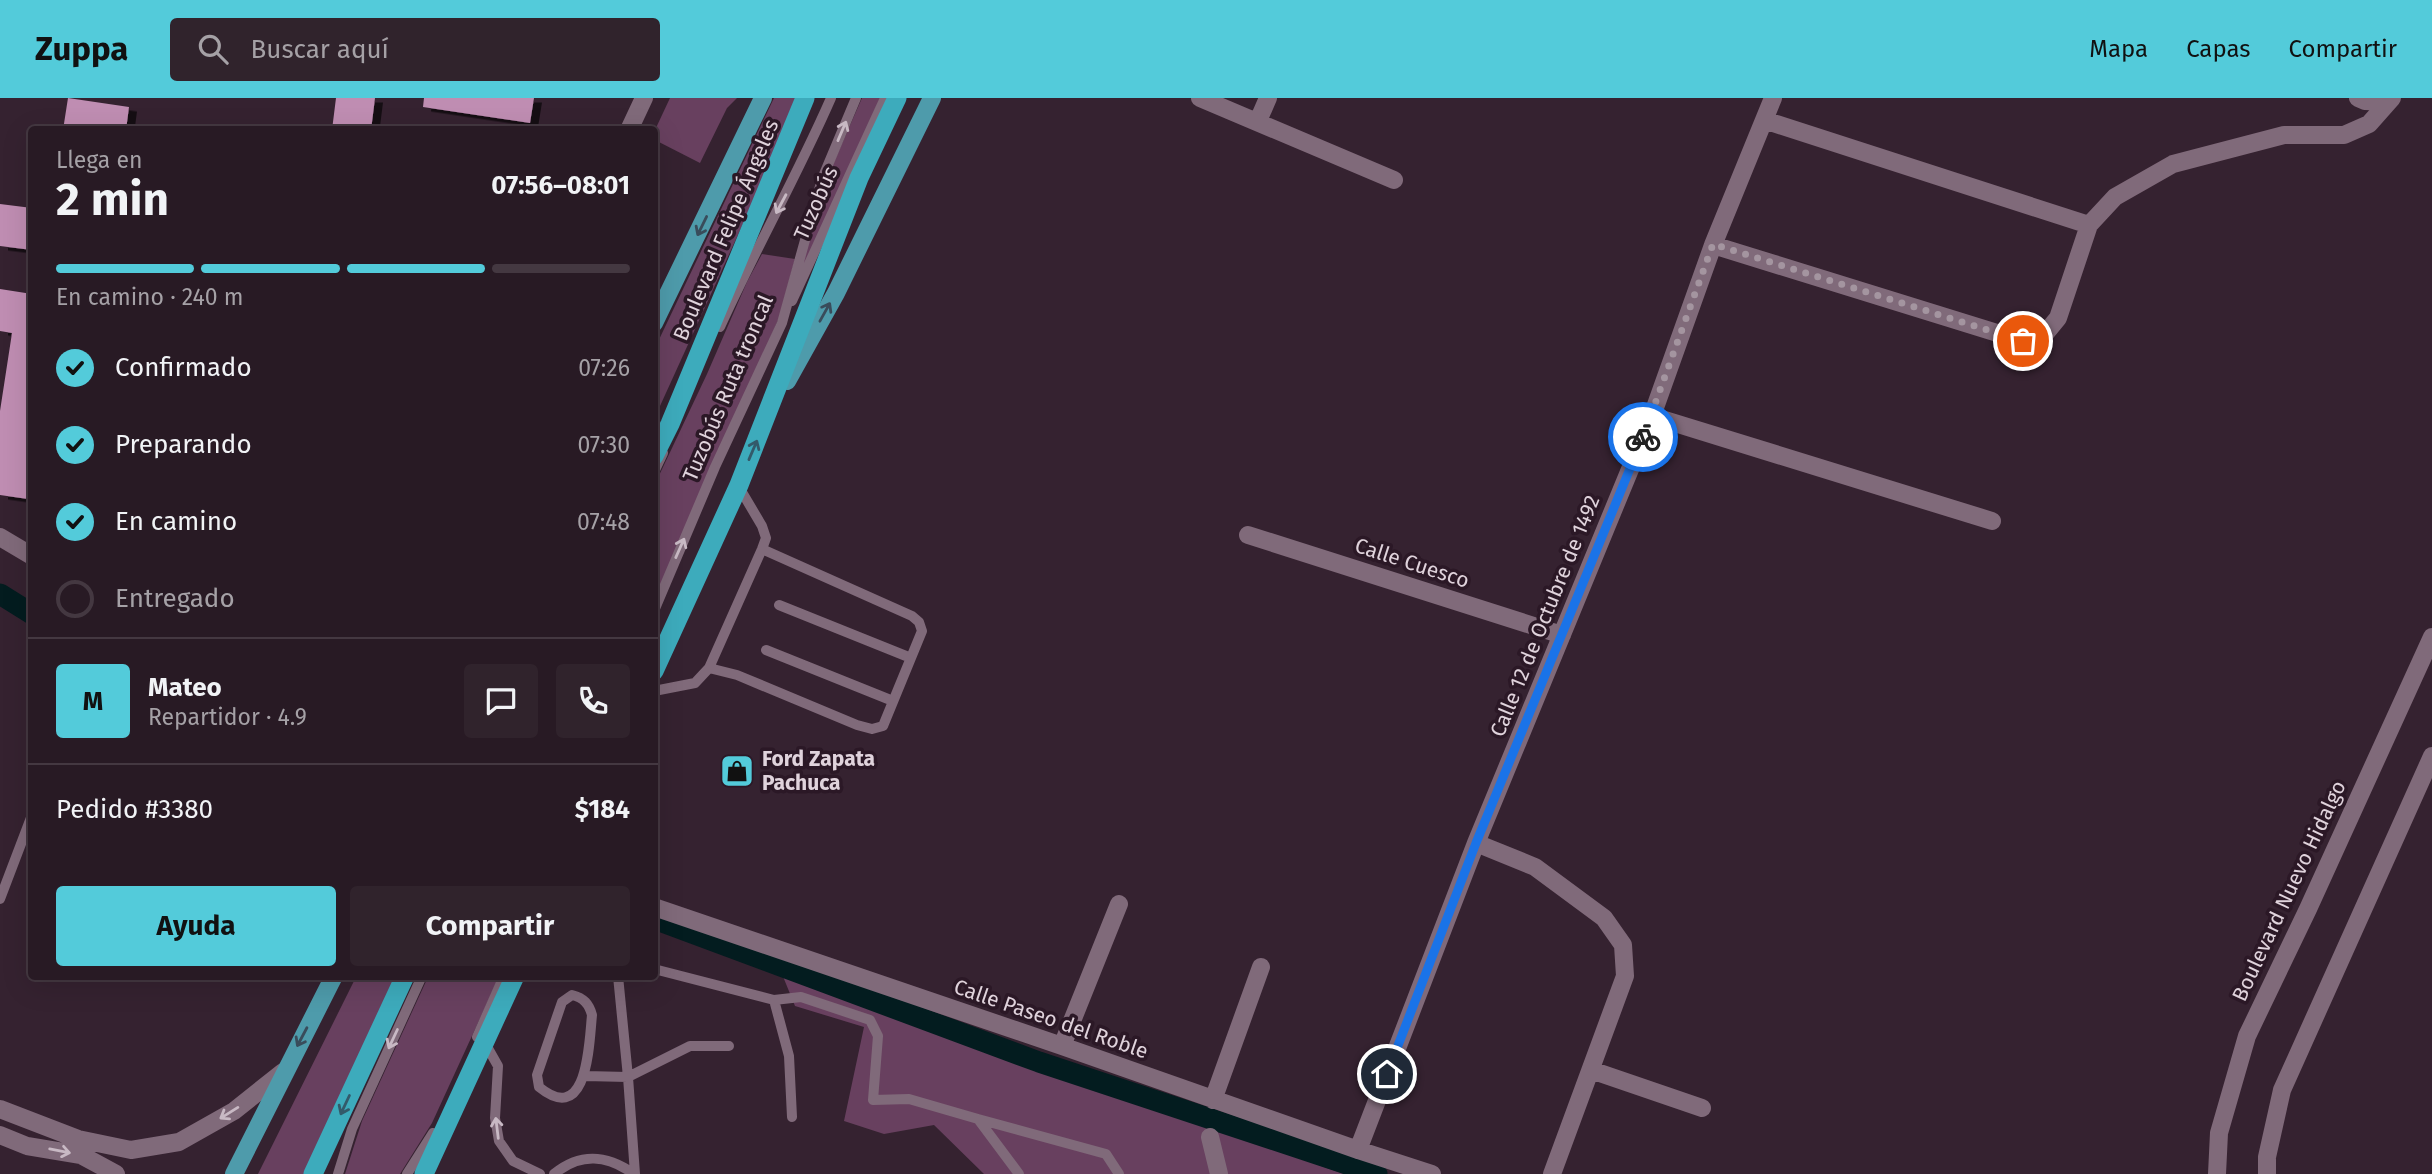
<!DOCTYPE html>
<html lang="es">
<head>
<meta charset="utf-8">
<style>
  :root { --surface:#281a24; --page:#30232c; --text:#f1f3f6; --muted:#a5a1a6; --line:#443841; --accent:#53cbda }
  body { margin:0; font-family:"Fira Sans",sans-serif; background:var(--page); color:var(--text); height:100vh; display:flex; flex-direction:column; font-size:26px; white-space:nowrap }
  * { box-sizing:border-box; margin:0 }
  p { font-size:23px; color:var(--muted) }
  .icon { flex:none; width:38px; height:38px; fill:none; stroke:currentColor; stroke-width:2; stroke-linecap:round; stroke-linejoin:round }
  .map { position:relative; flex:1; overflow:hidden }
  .details { position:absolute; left:28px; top:28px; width:630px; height:854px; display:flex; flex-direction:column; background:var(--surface); border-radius:7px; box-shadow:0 7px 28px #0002,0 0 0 2px var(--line) }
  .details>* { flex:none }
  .pin { position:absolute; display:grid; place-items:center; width:60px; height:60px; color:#fff; margin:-30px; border:4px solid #fff; border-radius:50%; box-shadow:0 2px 7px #0007 }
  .courier { position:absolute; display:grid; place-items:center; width:70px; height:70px; margin:-35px; border:5px solid #1a73e8; border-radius:50%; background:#fff; color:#222; box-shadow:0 2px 9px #0007 }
  .summary em { font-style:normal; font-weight:700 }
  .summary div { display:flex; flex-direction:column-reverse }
  .summary { display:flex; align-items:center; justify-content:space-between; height:119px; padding:0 28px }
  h1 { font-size:46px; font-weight:700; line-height:52px }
  .bar { display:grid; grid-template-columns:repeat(4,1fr); gap:10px 7px; align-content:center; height:84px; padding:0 28px }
  .bar i { height:9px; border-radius:5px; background:var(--line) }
  .bar .on { background:var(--accent) }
  .bar p { grid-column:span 4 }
  .line { display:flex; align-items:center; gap:18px; padding:0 28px; border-top:2px solid var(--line) }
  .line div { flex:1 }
  .round { display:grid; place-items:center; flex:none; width:74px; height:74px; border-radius:7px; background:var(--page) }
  ol { padding:0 28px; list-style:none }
  li { display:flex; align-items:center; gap:21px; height:77px }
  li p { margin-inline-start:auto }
  li .icon { padding:7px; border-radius:50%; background:var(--accent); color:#111; stroke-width:4 }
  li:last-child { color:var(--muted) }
  li i { width:38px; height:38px; border:4px solid var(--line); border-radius:50% }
  .cta { display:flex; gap:14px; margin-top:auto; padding:14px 28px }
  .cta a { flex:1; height:80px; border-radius:7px; background:var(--accent); color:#111; font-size:28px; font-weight:700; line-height:80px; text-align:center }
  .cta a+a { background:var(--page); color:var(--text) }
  header { display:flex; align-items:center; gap:42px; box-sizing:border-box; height:98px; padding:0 35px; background:var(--accent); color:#111 }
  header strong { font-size:33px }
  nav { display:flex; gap:38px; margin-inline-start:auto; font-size:24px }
  .search { width:490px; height:63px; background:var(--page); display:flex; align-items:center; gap:18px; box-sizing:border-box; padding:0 24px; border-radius:7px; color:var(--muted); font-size:26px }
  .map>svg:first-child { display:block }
  .green { fill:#68405f }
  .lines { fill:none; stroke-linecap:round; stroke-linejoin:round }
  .canal { stroke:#031c1f; stroke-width:21 }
  .building { fill:#bf8db2; filter:url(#shadow) }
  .service { stroke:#806a7a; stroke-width:10 }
  .minor { stroke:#806a7a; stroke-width:18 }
  .primary { stroke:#4e9bab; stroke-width:18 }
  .trunk { stroke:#3dabbc; stroke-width:19 }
  .oneway { stroke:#c8b9c4 }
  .oneway2 { stroke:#394c5b }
  .oneway3 { stroke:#335a6a }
  .done { stroke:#a495a0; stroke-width:7; stroke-dasharray:0 12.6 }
  .route { stroke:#1a73e8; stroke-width:9 }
  .labels { text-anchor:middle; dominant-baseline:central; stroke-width:7; stroke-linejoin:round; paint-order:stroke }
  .street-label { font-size:21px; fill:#e0d3dc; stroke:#2b1826 }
  .poi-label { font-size:21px; font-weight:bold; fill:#e0d3dc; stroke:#2b1826; text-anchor:start }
</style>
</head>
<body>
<header>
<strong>Zuppa</strong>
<div class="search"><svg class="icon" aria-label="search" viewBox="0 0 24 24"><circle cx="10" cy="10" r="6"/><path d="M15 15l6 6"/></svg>Buscar aquí</div>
<nav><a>Mapa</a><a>Capas</a><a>Compartir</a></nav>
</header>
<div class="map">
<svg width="2432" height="1076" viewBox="0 0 2432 1076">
  <defs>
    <filter id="shadow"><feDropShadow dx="8" dy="4.5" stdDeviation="0" flood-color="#0009"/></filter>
  </defs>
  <rect width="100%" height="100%" fill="#352230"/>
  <!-- green -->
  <path class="green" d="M670 0H737L727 10 700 65 655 42V32Z
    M774 0H798L772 62 655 319V250Z
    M862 0H880L805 169 802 167 826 82Z
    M762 156 795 161 779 220 655 502V386L707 276 747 184Z
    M782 876 1344 1076H984L934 1027 884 1036 844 1023 864 929 795 908Z
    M356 879H396L305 1076H258Z
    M428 879H499L432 1025 400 1076H345L362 1023Z"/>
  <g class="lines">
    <!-- canal -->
    <path class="canal" d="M0 496 32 516
      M654 821 1039 964 1377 1076"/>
  </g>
  <!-- building -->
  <path class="building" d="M68 0 129 9 126 32H63Z
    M336 0H375L371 32H332Z
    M424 0H534L530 25 423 9Z
    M0 106 32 110V152L0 148Z
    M0 191 32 196V375L28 401 0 397V313L12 235 0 233Z"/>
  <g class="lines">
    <!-- service -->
    <path class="service" d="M792 203 885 0
      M720 229C755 152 797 78 831 0
      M654 374 663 355
      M779 507 911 560
      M654 513 715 369 782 225 822 81 856 0
      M766 552 893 603
      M709 570 737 577 857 627 872 631 883 628 922 533 919 524 912 518 762 451
      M654 593 695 585 709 570 762 451 766 440 762 428 739 389
      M0 801 32 717
      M654 871 774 902 801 899 870 922 878 938 873 1002 909 1001 978 1021
      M572 897C584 900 589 906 592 917 589 946 588 1029 539 989L537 977 562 904Z
      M774 902 789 958 792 1019
      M477 939 504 878
      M485 945 498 968 495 1020 499 1043 513 1063 540 1076
      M585 978 628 979 618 878
      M338 1076 352 1031 422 878
      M407 1076 433 1035
      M554 1076C581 1054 607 1057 634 1076
      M635 1076 628 979 690 948H729
      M1019 1076 978 1021 1106 1056 1119 1076"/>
    <!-- minor -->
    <path class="minor" d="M1200 0 1394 82
      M2358 0 2365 3 2388 4
      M1764 22 2089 127
      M1258 23 1268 0
      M629 32 644 0
      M1713 147 2023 243 2044 237 2058 220 2089 127 2115 99 2173 66 2284 37H2344L2369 26 2392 0
      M1652 318 1992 423
      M1248 437 1562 537
      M0 439 32 458
      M1476 745 1535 769 1604 820 1623 847 1625 878 1552 1076
      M654 809 1062 948 1358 1052 1432 1076
      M1062 948 1119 806
      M1591 972 1702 1010
      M1213 1002 1261 869
      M0 1011 78 1041 131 1052 179 1044 234 1013 283 974
      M0 1037 27 1048 81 1057 116 1076
      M1210 1039 1219 1076
      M1358 1052 1476 745 1652 318 1713 147 1773 0
      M2217 1076 2219 1035 2247 938 2308 811 2432 539
      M2267 1076V1059L2282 992 2432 658"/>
    <!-- primary -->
    <path class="primary" d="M654 225 763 0
      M787 283 836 195 932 0
      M234 1076 334 878"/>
    <!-- trunk -->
    <path class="trunk" d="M654 358 670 326 805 0
      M654 573 739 387 859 80 897 0
      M313 1076 405 878
      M424 1076 515 878"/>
  </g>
  <!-- one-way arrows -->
  <defs><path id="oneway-shaft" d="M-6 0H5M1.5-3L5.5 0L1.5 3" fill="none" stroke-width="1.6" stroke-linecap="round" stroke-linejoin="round" transform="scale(1.75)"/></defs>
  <g class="oneway">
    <use href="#oneway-shaft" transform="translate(842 33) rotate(-67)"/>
    <use href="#oneway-shaft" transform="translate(781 106) rotate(118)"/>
    <use href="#oneway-shaft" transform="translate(680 450) rotate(-66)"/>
    <use href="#oneway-shaft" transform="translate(393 941) rotate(115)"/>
    <use href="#oneway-shaft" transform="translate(229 1015) rotate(148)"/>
    <use href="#oneway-shaft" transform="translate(497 1030) rotate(-97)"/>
    <use href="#oneway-shaft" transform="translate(60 1053) rotate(11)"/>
  </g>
  <g class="oneway2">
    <use href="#oneway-shaft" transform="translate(702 128) rotate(116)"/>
    <use href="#oneway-shaft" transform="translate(825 214) rotate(-61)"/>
    <use href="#oneway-shaft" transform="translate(302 939) rotate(118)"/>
  </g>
  <g class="oneway3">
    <use href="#oneway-shaft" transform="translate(753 352) rotate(-67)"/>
    <use href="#oneway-shaft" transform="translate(345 1007) rotate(115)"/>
  </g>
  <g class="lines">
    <!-- done -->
    <path class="done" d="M1643 339 1713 146 2023 243"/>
    <!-- route -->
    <path class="route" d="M1387 976 1476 745 1643 339"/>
  </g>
  <!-- icons -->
  <defs>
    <symbol id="shop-square" viewBox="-11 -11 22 22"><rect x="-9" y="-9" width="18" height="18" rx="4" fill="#53cbda" stroke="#2b1826"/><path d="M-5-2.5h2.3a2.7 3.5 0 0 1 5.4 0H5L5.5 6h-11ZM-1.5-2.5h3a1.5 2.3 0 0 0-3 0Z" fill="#111"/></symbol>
  </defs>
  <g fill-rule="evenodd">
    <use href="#shop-square" x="718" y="654" width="38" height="38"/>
  </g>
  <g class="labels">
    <!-- street labels -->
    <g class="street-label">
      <text transform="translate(816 105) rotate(-66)">Tuzobús</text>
      <text transform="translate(726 132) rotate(-67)">Boulevard Felipe Ángeles</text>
      <text transform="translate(728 290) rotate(-67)">Tuzobús Ruta troncal</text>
      <text transform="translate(1412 465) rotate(18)">Calle Cuesco</text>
      <text transform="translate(1545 518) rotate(-68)">Calle 12 de Octubre de 1492</text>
      <text transform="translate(2289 793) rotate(-65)">Boulevard Nuevo Hidalgo</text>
      <text transform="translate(1051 921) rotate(19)">Calle Paseo del Roble</text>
    </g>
    <!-- poi labels -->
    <g class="poi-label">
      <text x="762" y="661">Ford Zapata<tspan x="762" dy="24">Pachuca</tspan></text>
    </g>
  </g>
</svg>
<div class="pin" style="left:2023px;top:243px;background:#ea580c"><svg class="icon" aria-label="bag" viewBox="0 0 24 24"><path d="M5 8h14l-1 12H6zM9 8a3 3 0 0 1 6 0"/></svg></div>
<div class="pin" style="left:1387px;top:976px;background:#1f2937"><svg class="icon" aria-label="home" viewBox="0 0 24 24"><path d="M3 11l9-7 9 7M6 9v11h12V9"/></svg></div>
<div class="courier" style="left:1643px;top:339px"><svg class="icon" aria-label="bike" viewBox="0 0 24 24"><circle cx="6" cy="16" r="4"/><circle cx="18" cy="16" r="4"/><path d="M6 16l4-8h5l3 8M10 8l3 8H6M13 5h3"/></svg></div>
<section class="details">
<div class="summary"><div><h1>2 min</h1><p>Llega en</p></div><em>07:56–08:01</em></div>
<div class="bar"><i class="on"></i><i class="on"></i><i class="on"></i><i></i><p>En camino · 240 m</p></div>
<ol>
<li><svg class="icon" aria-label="check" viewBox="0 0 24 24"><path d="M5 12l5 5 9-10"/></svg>Confirmado<p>07:26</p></li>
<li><svg class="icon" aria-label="check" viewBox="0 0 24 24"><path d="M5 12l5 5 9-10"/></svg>Preparando<p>07:30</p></li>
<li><svg class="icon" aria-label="check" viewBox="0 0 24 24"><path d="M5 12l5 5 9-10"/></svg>En camino<p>07:48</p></li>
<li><i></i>Entregado</li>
</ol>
<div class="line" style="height:126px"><b class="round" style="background:var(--accent);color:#111">M</b><div><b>Mateo</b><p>Repartidor · 4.9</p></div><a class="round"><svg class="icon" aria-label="chat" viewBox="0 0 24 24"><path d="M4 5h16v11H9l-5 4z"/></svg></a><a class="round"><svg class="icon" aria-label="phone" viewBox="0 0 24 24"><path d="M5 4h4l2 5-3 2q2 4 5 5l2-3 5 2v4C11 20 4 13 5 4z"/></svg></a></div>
<div class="line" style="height:91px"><div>Pedido #3380</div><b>$184</b></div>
<div class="cta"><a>Ayuda</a><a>Compartir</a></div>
</section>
</div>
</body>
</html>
